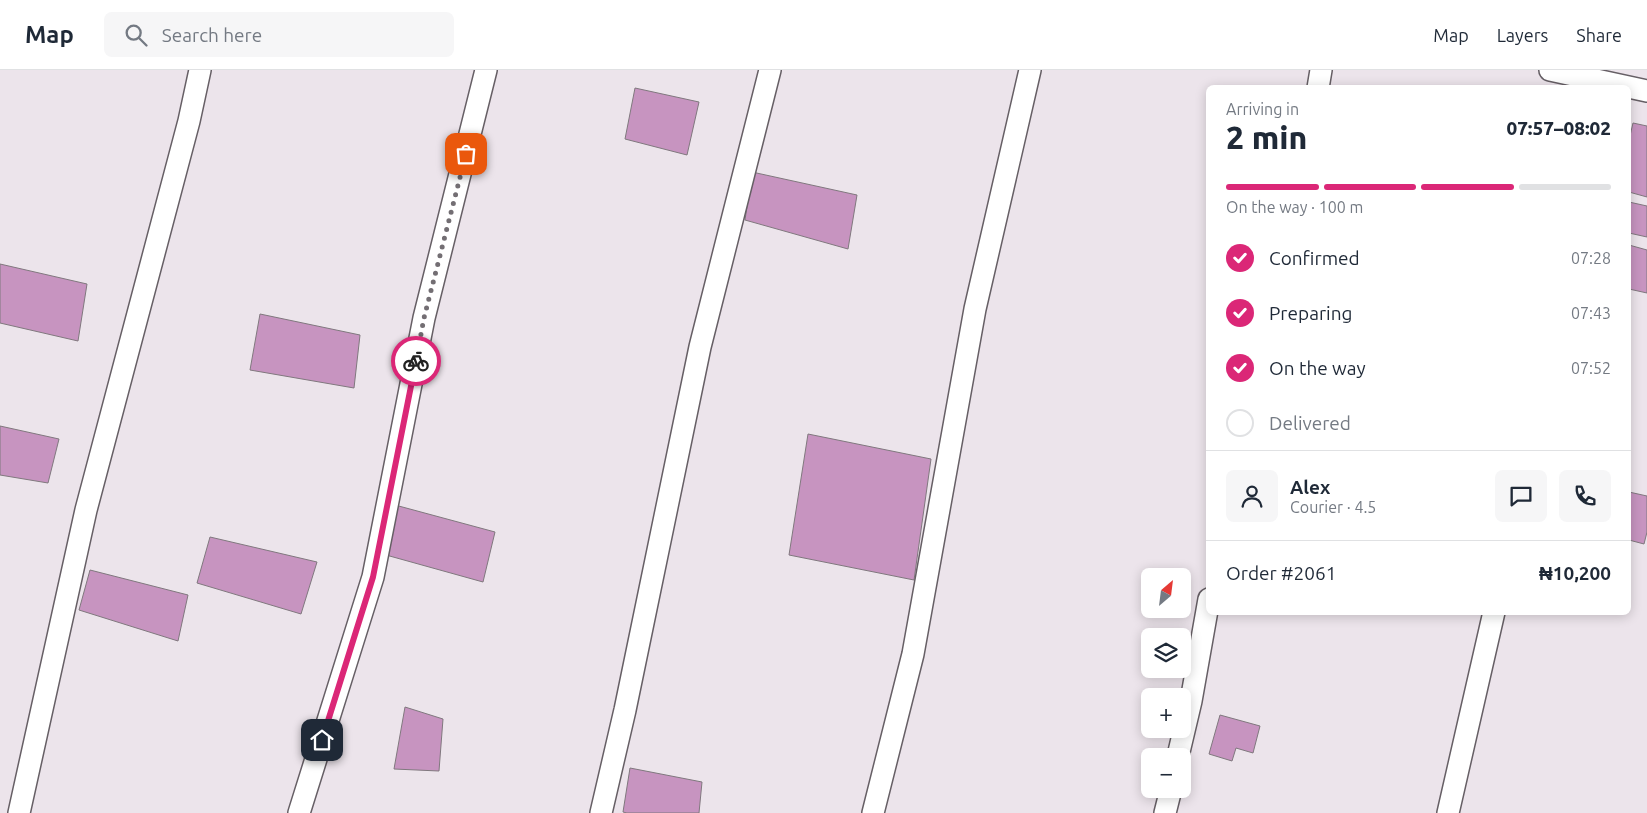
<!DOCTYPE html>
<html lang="en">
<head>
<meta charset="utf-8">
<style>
  :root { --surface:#fff; --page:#f6f6f7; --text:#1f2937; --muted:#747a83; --line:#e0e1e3; --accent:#db2777 }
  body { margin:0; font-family:Ubuntu,sans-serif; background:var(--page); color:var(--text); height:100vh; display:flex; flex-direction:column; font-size:19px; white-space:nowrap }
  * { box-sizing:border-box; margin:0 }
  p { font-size:16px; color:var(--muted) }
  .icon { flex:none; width:28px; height:28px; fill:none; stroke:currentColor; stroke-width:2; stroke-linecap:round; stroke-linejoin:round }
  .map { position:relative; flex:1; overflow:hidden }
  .side { position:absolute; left:1206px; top:15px; width:425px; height:530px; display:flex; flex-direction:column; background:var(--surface); border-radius:8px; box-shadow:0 2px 12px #0003 }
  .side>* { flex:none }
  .needle { width:32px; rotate:28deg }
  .tools { position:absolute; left:1141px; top:498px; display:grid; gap:10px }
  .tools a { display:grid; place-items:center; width:50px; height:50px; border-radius:8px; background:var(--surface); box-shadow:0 2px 12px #0003; font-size:25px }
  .pin { position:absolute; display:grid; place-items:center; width:42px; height:42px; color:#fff; margin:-21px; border-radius:10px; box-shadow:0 2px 8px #0006 }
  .courier { position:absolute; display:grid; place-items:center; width:50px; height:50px; margin:-25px; border:4px solid #db2777; border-radius:50%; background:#fff; color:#222; box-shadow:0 1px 6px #0007 }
  .summary em { font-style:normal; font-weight:800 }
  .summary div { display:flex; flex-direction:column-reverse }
  .summary { display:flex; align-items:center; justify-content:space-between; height:85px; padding:0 20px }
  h1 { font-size:32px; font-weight:800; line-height:38px }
  .bar { display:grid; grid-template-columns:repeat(4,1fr); gap:8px 5px; align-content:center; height:60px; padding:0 20px }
  .bar i { height:6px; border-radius:4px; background:var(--line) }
  .bar .on { background:var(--accent) }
  .bar p { grid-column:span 4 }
  .line { display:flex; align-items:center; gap:12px; padding:0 20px; border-top:1px solid var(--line) }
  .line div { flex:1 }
  .round { display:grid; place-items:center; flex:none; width:52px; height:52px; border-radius:8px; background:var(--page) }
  ol { padding:0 20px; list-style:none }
  li { display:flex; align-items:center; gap:15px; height:55px }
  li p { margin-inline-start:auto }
  li .icon { padding:5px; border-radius:50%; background:var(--accent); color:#fff; stroke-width:4 }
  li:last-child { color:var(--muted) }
  li i { width:28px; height:28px; border:2px solid var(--line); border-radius:50% }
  header { display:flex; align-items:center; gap:30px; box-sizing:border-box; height:70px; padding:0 25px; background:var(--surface); border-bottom:1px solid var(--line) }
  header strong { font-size:24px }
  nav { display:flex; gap:28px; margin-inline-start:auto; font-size:18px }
  .search { width:350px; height:45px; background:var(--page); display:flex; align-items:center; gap:12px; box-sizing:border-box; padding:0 18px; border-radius:8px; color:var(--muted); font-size:19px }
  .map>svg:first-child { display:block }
  .building { fill:#c794c0; stroke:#80787e }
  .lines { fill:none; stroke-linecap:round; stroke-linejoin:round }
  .minor-casing { stroke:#665f65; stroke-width:24 }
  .minor { stroke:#fff; stroke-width:21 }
  .done { stroke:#736e73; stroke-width:5; stroke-dasharray:0 9 }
  .route { stroke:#db2777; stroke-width:6 }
</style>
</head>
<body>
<header>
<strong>Map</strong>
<div class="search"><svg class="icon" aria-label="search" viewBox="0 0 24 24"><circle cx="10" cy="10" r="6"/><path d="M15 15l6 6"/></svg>Search here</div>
<nav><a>Map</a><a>Layers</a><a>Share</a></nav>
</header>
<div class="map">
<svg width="1647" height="743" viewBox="0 0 1647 743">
  <rect width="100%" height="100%" fill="#ece4eb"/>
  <!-- building -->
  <path class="building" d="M635 18 699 32 687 85 625 69Z
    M1633 53 1647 56V127L1629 122V70Z
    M752 102 857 125 848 179 745 150Z
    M1629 132 1647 136V167L1629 163Z
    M1629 175 1647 180V223L1629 219Z
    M0 194 87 214 78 271 0 253Z
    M260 244 360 265 354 318 250 300Z
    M0 356 59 369 48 413 0 405Z
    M808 364 931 389 914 510 789 485Z
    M1629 422 1647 426V462L1644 474 1629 470Z
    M395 435 495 462 483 512 386 485Z
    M210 467 317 492 301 544 197 513Z
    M90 500 188 525 178 571 79 540Z
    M405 637 443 649 439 701 394 699Z
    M1220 645 1260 656 1253 683 1236 678 1232 691 1209 684Z
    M630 698 702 712 699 743H627L623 742Z"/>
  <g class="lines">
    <defs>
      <path id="minor" d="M1550 0 1647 21
        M1318 18 1321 0
        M1178 686 1191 631 1209 529
        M19 743 86 440 189 51 200 0
        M299 743 373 507 424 248 486 0
        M601 743 625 640 700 277 770 0
        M873 743 913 584 975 239 1030 0
        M1165 743 1171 719
        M1448 743 1494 542"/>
    </defs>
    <!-- minor casing -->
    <use href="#minor" class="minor-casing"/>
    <!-- minor -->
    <use href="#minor" class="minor"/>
  </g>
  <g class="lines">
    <!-- done -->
    <path class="done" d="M416 291 424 248 466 84"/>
    <!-- route -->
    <path class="route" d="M322 670 373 507 416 291"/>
  </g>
</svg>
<div class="tools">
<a><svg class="needle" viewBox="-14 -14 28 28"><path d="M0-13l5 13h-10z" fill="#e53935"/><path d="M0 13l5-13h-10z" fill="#747a83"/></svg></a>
<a><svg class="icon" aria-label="layers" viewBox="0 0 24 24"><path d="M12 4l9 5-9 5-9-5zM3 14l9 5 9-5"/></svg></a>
<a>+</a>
<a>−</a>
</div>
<div class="pin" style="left:466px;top:84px;background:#ea580c"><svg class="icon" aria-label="bag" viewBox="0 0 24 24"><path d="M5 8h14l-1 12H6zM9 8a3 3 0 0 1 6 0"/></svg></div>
<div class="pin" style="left:322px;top:670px;background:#1f2937"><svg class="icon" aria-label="home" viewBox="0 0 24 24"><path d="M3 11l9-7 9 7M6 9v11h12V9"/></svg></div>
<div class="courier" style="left:416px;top:291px"><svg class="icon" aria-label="bike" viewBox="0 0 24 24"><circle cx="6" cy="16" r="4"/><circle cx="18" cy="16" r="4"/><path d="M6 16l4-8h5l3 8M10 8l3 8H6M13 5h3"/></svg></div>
<section class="side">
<div class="summary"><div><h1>2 min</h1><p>Arriving in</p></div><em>07:57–08:02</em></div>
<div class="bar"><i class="on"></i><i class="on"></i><i class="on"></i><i></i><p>On the way · 100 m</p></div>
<ol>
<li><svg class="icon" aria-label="check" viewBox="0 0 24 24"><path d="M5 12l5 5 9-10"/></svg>Confirmed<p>07:28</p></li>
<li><svg class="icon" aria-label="check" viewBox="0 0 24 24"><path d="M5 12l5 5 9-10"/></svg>Preparing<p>07:43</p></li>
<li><svg class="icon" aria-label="check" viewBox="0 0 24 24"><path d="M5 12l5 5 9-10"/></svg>On the way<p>07:52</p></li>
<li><i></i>Delivered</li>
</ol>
<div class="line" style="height:90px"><a class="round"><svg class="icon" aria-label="person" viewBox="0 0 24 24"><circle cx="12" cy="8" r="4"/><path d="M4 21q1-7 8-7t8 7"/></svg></a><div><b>Alex</b><p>Courier · 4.5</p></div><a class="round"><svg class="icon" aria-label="chat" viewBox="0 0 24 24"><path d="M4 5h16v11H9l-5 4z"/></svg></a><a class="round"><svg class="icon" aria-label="phone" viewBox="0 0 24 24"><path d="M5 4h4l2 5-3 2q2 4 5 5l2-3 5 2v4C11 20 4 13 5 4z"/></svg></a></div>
<div class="line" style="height:65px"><div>Order #2061</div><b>₦10,200</b></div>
</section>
</div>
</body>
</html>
